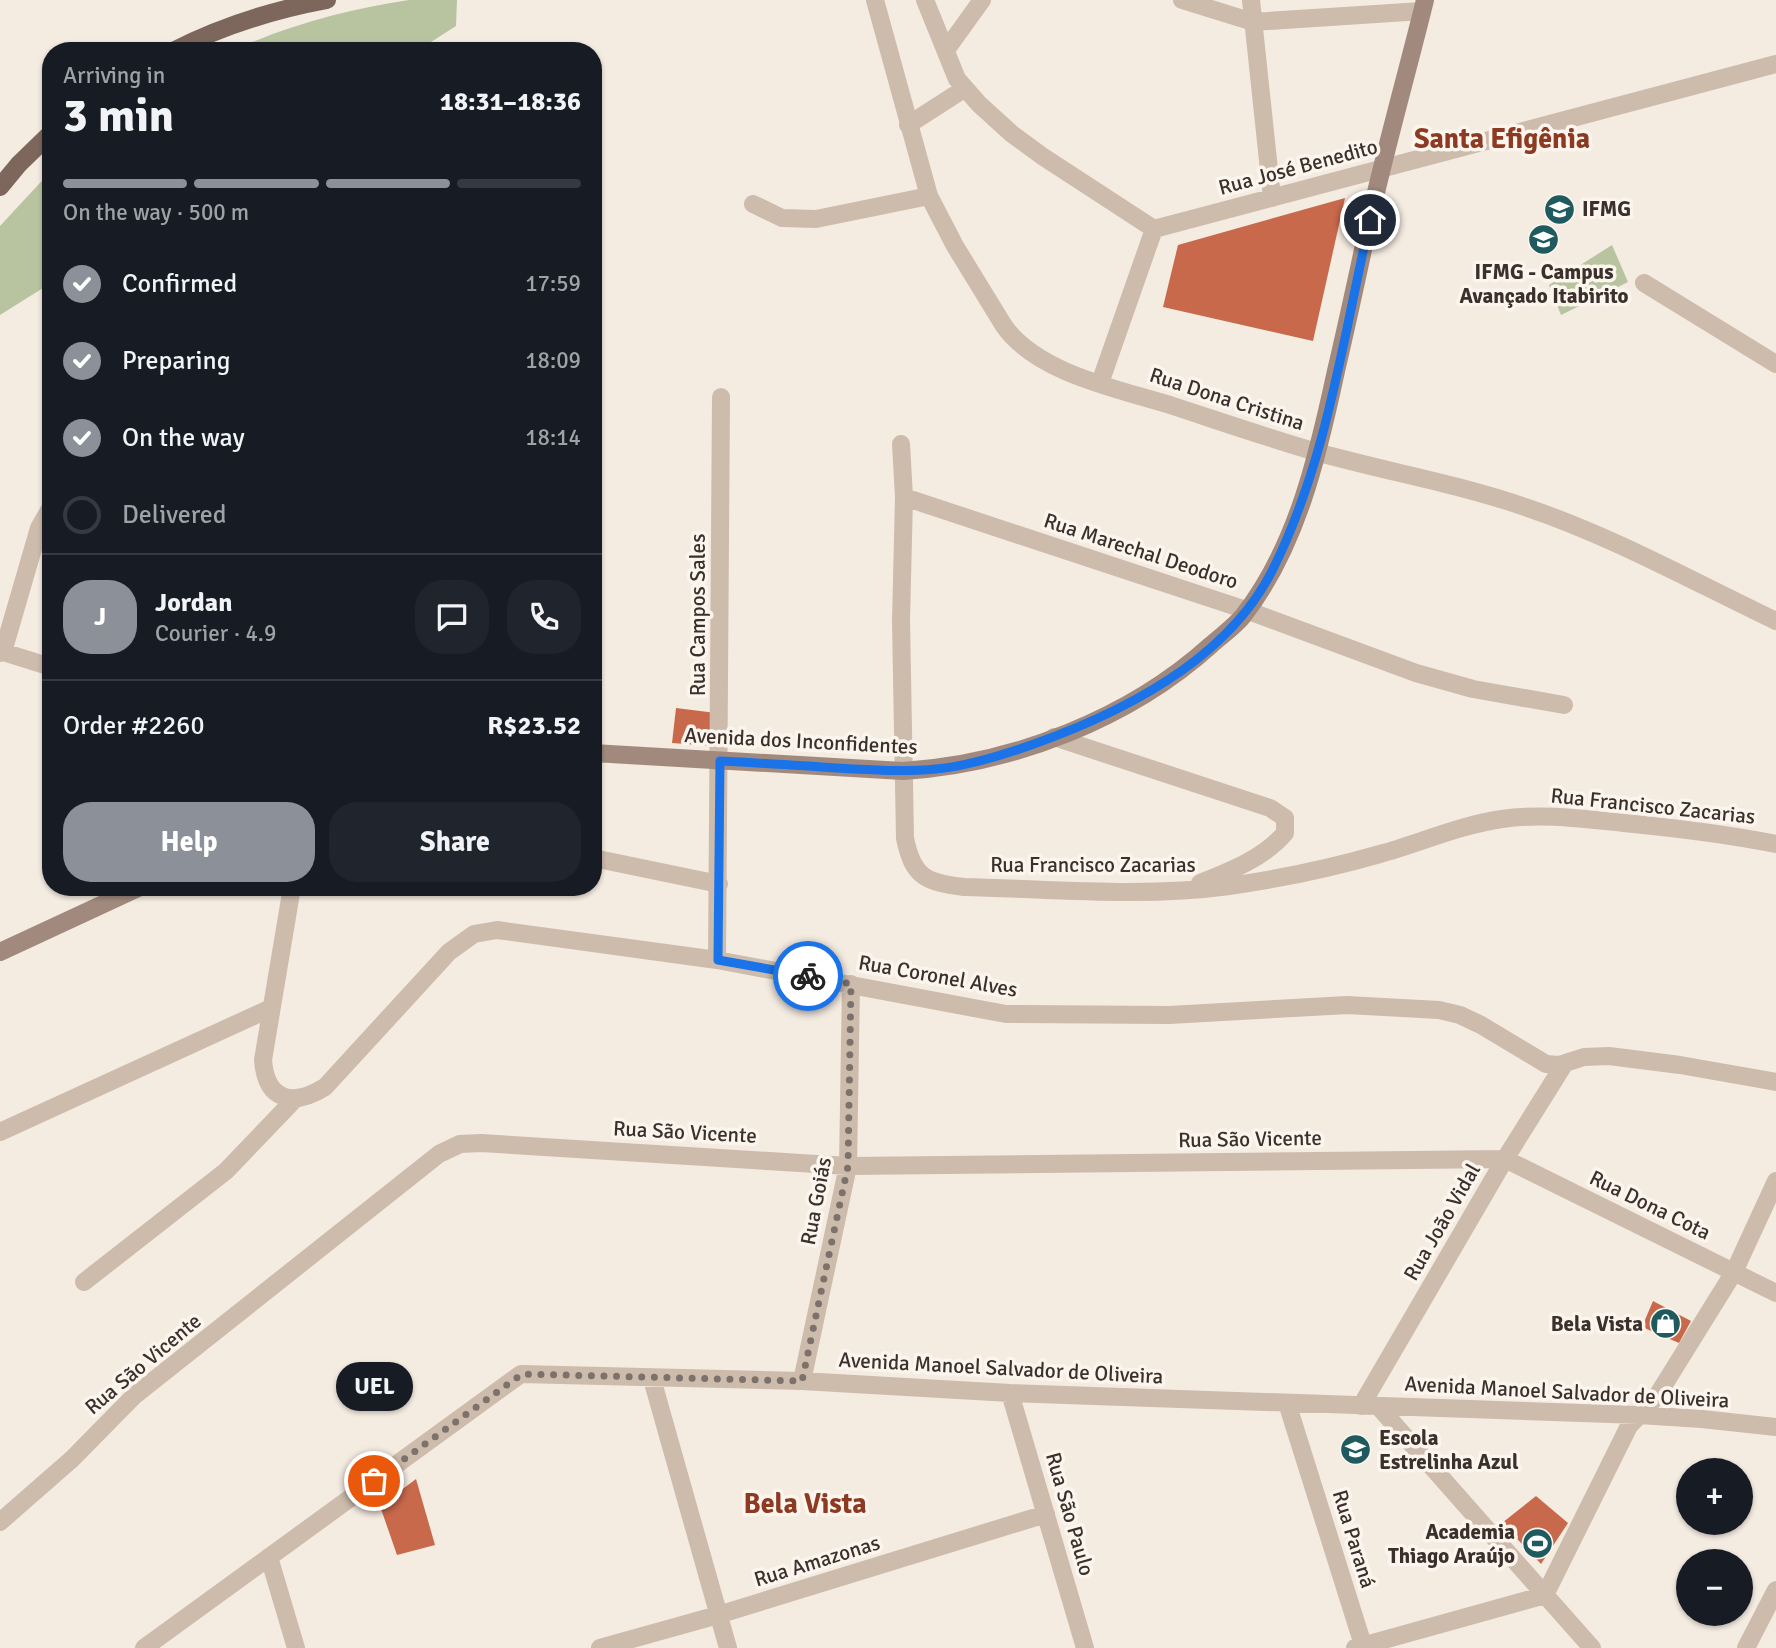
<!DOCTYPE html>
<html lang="en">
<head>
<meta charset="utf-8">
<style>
  :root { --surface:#171b24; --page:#20242c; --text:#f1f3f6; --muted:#9ea1a6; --line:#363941; --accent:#8c9099 }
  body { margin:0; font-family:Signika,sans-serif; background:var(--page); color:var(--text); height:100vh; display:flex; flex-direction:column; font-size:26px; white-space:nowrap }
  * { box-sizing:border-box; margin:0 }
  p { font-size:23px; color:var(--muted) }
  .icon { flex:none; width:38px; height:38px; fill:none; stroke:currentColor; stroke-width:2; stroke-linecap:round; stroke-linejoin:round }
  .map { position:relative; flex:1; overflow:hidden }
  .sheet { position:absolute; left:42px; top:42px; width:560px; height:854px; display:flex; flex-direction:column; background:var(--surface); border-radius:28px; box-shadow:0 2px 5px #0004 }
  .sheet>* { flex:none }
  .buttons { position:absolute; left:1676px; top:1458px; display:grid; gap:14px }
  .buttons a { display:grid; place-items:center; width:77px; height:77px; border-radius:50%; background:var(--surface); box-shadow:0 2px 5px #0004; font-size:35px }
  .pin { position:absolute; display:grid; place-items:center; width:60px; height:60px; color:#fff; margin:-30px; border:4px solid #fff; border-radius:50%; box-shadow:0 2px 7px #0007 }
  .courier { position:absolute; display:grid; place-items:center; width:70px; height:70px; margin:-35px; border:5px solid #1a73e8; border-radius:50%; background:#fff; color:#222; box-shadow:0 2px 9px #0007 }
  .bubble { position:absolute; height:49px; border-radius:24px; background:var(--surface); box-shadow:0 2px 5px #0004; font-size:23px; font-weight:800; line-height:49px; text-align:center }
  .overview em { font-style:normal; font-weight:800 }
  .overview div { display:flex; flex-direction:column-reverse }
  .overview { display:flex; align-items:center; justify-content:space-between; height:119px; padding:0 21px }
  h1 { font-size:46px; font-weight:800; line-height:52px }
  .bar { display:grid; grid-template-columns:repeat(4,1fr); gap:10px 7px; align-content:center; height:84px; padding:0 21px }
  .bar i { height:9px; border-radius:5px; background:var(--line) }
  .bar .selected { background:var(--accent) }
  .bar p { grid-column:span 4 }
  .line { display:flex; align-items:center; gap:18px; padding:0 21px; border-top:2px solid var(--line) }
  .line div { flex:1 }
  .round { display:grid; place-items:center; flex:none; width:74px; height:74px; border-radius:28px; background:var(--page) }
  ol { padding:0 21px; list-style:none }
  li { display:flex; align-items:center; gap:21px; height:77px }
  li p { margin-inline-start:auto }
  li .icon { padding:7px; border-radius:50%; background:var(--accent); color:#fff; stroke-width:4 }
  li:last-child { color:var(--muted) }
  li i { width:38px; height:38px; border:4px solid var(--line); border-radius:50% }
  .primary-button { display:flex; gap:14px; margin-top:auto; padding:14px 21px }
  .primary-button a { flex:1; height:80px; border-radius:28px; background:var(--accent); color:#fff; font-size:28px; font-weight:800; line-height:80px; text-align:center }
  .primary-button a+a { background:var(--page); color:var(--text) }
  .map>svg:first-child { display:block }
  .green { fill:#b8c4a0 }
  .building { fill:#c8694b }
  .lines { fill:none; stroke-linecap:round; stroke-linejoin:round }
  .minor { stroke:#cdbbac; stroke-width:18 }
  .tertiary { stroke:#cdbbac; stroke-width:18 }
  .secondary { stroke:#a18a7d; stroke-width:18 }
  .primary { stroke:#7d675c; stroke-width:18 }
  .done { stroke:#7c716b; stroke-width:7; stroke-dasharray:0 12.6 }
  .route { stroke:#1a73e8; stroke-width:9 }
  .labels { text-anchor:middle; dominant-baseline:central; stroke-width:7; stroke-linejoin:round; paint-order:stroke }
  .street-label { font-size:21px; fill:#3b302b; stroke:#fbf5ee }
  .poi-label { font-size:21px; font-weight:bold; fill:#3b302b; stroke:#fbf5ee; text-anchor:start }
  .district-label { font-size:28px; font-weight:bold; fill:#8c3b22; stroke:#fbf5ee }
</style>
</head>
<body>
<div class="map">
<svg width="1776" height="1648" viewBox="0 0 1776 1648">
  <rect width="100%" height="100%" fill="#f4ebe1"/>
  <!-- green -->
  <path class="green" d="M409 0H457L456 26 417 51H232C288 25 348 9 409 0Z
    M51 171V283L0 315V226Z
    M1612 245 1628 282 1561 315 1549 285Z"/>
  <!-- building -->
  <path class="building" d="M1345 198 1313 341 1163 307 1178 245Z
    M676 708 716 713 713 746 672 743Z
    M1653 1301 1691 1321 1679 1343 1642 1327Z
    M416 1479 435 1545 397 1555 380 1506Z
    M1536 1496 1568 1523 1541 1564 1502 1523Z"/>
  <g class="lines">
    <!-- minor -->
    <path class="minor" d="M925 0 957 79 979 104 1012 134 1042 156 1154 229 1776 64
      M1182 0 1253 22 1422 11
      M1251 0 1272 198
      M946 50 982 0
      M908 125 964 89
      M753 204 782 218 816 219 929 196
      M1644 283 1776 364
      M1100 383 1154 229
      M901 444 904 497 901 621 905 838C913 878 926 882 964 887 1052 889 1142 898 1229 886 1279 879 1331 868 1380 854 1420 843 1460 825 1502 819 1543 813 1583 819 1624 823 1675 828 1726 834 1776 844
      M904 497 1246 610 1416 673 1473 689 1564 705
      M3 652 39 528 51 507
      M0 653 3 652 51 667
      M1054 737 1270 808 1285 818V833C1264 858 1230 871 1200 883
      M593 858 719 884
      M292 887 263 1060C266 1101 293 1107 325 1087L449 952 474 934 497 930 717 960 1006 1014 1169 1015 1347 1005 1439 1010 1460 1015 1481 1025 1546 1064 1559 1065 1584 1057 1609 1056 1680 1065 1776 1082
      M717 960 721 397
      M0 1132 271 1008
      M84 1282 226 1171 295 1099
      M652 1379 728 1648
      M802 1381 848 1166 851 984
      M1010 1393 1085 1648
      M1287 1403 1364 1648
      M1361 1406 1505 1159 1565 1063
      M1378 1406 1592 1648
      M0 1522 72 1459 134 1396 439 1154 460 1144 481 1143 848 1166 1505 1159 1776 1293
      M269 1557 296 1648
      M144 1648 521 1374 802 1381 1010 1393 1639 1415 1702 1419 1776 1427
      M600 1648 718 1615 1046 1514
      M1355 1648 1545 1595 1629 1426 1657 1396 1734 1272 1776 1181
      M1746 1648 1776 1590"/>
    <!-- tertiary -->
    <path class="tertiary" d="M875 0 929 196 955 246 1004 326C1038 374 1119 389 1173 406 1222 422 1271 439 1320 453 1388 472 1459 484 1525 507 1612 536 1694 582 1776 621"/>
    <!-- secondary -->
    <path class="secondary" d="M593 753 903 771C1013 764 1129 719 1211 645 1221 636 1234 627 1243 616 1297 547 1318 455 1336 371 1347 324 1357 278 1367 231 1384 154 1406 77 1425 0
      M0 952 140 887"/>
    <!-- primary -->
    <path class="primary" d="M173 51C222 26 273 10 327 0
      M0 187 19 164 51 133"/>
  </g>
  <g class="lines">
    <!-- done -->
    <path class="done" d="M374 1481 522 1374 802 1381 848 1166 851 984 808 976"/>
    <!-- route -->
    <path class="route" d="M808 976 718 960 720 761C758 763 797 765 836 768 870 770 903 772 936 769 969 766 1003 755 1034 744 1124 712 1227 660 1272 571 1327 462 1343 338 1370 220"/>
  </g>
  <!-- icons -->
  <defs>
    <symbol id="university-disc" viewBox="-11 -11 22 22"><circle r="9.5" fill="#1f5a5e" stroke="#fbf5ee"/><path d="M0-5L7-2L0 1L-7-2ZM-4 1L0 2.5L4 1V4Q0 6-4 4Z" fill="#fff"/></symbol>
    <symbol id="shop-disc" viewBox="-11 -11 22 22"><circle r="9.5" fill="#1f5a5e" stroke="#fbf5ee"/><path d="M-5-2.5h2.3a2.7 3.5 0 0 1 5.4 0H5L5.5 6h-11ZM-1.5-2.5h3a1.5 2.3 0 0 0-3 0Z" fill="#fff"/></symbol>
    <symbol id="school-disc" viewBox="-11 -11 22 22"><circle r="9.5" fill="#1f5a5e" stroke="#fbf5ee"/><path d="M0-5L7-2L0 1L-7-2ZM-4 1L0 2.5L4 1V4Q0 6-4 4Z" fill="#fff"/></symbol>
    <symbol id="stadium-disc" viewBox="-11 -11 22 22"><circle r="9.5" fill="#1f5a5e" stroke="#fbf5ee"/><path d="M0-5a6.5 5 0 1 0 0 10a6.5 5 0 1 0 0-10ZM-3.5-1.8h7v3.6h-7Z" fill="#fff"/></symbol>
  </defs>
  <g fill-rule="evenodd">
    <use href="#university-disc" x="1542" y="192" width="35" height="35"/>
    <use href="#university-disc" x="1526" y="222" width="35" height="35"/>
    <use href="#shop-disc" x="1648" y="1306" width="35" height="35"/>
    <use href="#school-disc" x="1338" y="1432" width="35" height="35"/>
    <use href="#stadium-disc" x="1520" y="1526" width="35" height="35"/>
  </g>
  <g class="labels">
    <!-- street labels -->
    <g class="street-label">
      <text transform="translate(1298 167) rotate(-15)">Rua José Benedito</text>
      <text transform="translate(1227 399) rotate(18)">Rua Dona Cristina</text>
      <text transform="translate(1141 551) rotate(18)">Rua Marechal Deodoro</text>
      <text transform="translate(698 615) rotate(-90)">Rua Campos Sales</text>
      <text transform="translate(801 741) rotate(3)">Avenida dos Inconfidentes</text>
      <text transform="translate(1653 806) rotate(6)">Rua Francisco Zacarias</text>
      <text x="1093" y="865">Rua Francisco Zacarias</text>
      <text transform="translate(938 976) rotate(10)">Rua Coronel Alves</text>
      <text transform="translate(685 1132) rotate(3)">Rua São Vicente</text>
      <text transform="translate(1250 1139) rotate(-1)">Rua São Vicente</text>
      <text transform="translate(816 1201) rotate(-79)">Rua Goiás</text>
      <text transform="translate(1650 1205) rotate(26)">Rua Dona Cota</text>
      <text transform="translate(1442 1222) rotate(-60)">Rua João Vidal</text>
      <text transform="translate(143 1364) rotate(-40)">Rua São Vicente</text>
      <text transform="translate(1001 1368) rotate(3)">Avenida Manoel Salvador de Oliveira</text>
      <text transform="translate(1567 1392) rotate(3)">Avenida Manoel Salvador de Oliveira</text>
      <text transform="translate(1070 1514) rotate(74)">Rua São Paulo</text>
      <text transform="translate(1354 1539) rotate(73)">Rua Paraná</text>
      <text transform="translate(817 1561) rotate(-17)">Rua Amazonas</text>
    </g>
    <!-- poi labels -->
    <g class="poi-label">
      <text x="1582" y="209">IFMG</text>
      <text x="1544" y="272" text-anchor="middle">IFMG - Campus<tspan x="1544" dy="24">Avançado Itabirito</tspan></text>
      <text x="1643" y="1324" text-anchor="end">Bela Vista</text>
      <text x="1379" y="1438">Escola<tspan x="1379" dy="24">Estrelinha Azul</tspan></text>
      <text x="1515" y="1532" text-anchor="end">Academia<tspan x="1515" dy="24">Thiago Araújo</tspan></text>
    </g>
    <!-- district labels -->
    <g class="district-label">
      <text x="1502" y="139">Santa Efigênia</text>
      <text x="805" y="1504">Bela Vista</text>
    </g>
  </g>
</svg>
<div class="buttons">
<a>+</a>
<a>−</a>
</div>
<div class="pin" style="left:374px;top:1481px;background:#ea580c"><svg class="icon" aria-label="bag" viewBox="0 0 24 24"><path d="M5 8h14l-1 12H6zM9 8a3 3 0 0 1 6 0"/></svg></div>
<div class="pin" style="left:1370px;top:220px;background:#1f2937"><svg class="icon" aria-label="home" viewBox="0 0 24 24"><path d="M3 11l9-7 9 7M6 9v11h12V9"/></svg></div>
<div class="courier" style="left:808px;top:976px"><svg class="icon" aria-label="bike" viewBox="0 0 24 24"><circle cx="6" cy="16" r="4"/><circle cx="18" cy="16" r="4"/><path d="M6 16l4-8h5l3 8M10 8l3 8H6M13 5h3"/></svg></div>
<div class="bubble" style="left:336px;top:1362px;width:77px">UEL</div>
<section class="sheet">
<div class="overview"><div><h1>3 min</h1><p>Arriving in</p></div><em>18:31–18:36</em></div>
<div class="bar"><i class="selected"></i><i class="selected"></i><i class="selected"></i><i></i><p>On the way · 500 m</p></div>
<ol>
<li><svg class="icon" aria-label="check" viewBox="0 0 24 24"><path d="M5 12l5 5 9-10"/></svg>Confirmed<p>17:59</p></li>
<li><svg class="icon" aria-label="check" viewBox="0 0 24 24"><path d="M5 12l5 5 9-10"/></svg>Preparing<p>18:09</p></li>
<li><svg class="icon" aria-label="check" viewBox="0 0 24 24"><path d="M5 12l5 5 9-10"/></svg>On the way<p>18:14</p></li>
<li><i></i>Delivered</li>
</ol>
<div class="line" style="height:126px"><b class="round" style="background:var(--accent);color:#fff">J</b><div><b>Jordan</b><p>Courier · 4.9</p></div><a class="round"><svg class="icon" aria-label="chat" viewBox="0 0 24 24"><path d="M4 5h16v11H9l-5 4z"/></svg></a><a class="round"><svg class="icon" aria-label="phone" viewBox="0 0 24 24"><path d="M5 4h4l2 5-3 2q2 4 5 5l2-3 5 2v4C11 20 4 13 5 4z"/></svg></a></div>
<div class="line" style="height:91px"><div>Order #2260</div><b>R$23.52</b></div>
<div class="primary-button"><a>Help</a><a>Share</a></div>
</section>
</div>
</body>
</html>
